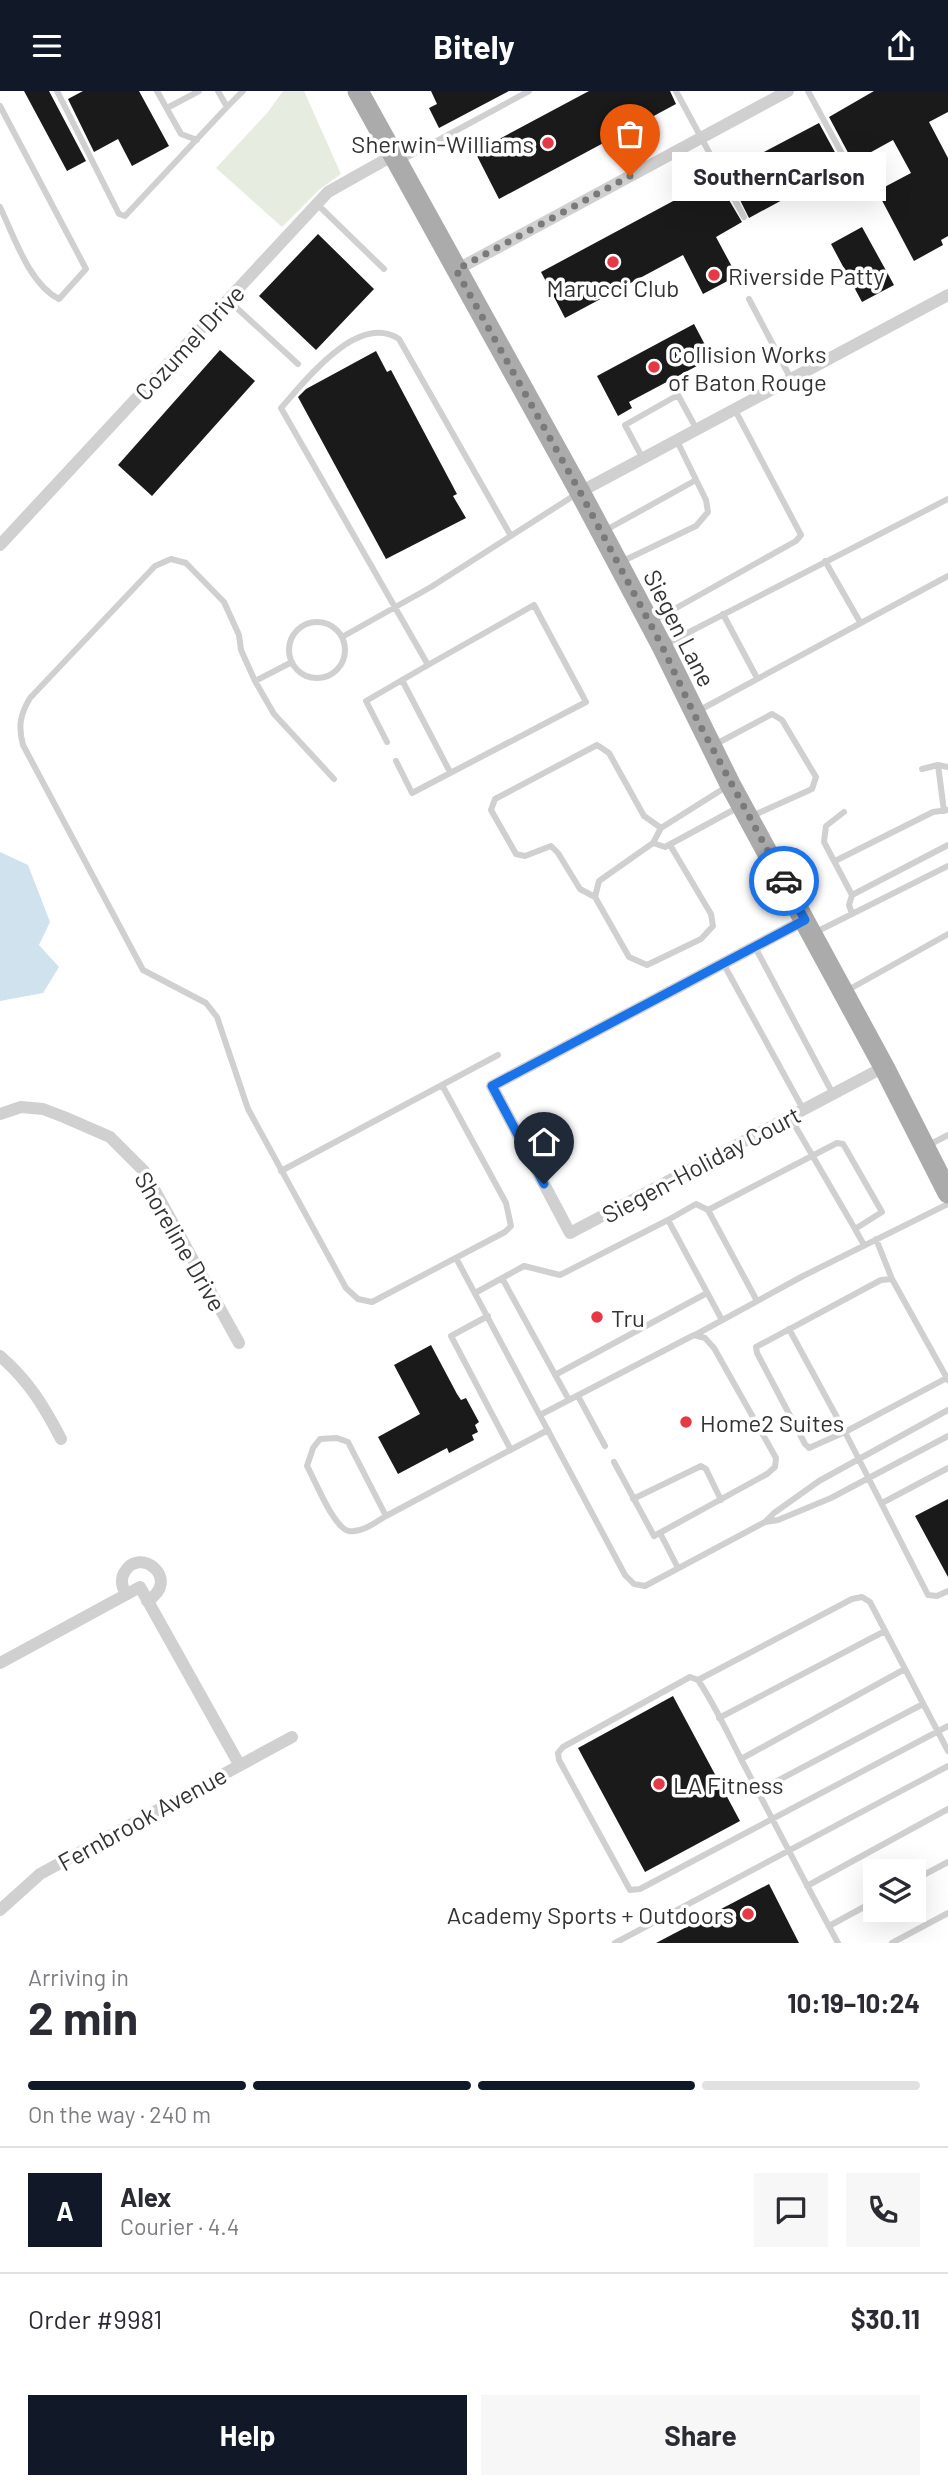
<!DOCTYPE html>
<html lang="en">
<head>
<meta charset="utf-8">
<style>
  :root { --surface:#fff; --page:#f7f7f7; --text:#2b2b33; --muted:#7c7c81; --line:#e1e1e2; --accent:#111827 }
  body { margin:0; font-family:Barlow,sans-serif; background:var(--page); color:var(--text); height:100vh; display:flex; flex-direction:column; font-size:26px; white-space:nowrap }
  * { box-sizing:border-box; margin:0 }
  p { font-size:23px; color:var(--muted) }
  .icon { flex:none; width:38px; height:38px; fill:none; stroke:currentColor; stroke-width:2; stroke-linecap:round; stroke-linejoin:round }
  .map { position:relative; height:1852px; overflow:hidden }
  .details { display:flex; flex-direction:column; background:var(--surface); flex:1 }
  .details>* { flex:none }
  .buttons { position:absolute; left:863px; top:1768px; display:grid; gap:14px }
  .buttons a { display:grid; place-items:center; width:63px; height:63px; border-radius:0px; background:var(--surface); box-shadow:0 7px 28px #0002; font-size:35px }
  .pin { position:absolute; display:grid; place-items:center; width:60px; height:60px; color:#fff; margin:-72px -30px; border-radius:50% 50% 50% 0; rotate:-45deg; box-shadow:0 0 7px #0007 }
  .pin .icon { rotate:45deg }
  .courier { position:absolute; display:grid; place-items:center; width:70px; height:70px; margin:-35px; border:5px solid #1a73e8; border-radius:50%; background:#fff; color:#222; box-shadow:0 2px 9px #0007 }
  .bubble { position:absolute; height:49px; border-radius:0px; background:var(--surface); box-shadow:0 7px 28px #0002; font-size:23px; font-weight:700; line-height:49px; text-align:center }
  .summary em { font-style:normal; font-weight:700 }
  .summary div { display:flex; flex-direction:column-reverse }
  .summary { display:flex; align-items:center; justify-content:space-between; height:119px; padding:0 28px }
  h1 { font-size:46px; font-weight:700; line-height:52px }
  .bar { display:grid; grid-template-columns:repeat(4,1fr); gap:10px 7px; align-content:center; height:84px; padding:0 28px }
  .bar i { height:9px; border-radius:5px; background:var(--line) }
  .bar .on { background:var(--accent) }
  .bar p { grid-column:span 4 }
  .line { display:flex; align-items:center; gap:18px; padding:0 28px; border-top:2px solid var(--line) }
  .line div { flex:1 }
  .round { display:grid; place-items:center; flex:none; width:74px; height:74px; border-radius:0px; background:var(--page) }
  .button { display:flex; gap:14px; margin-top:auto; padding:14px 28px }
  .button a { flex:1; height:80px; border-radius:0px; background:var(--accent); color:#fff; font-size:28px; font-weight:700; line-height:80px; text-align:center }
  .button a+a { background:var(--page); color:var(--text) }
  header { display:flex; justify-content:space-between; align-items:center; height:91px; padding:0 28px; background:var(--accent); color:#fff; font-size:32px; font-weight:700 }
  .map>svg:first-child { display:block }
  .green { fill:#e6ecdf }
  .water { fill:#cfe2ee }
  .building { fill:#1a1a1a }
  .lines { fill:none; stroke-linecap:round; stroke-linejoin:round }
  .lane { stroke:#d0d0d0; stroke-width:6 }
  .street { stroke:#d0d0d0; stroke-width:12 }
  .primary { stroke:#ababab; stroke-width:21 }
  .done { stroke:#7a7a7a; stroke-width:7; stroke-dasharray:0 12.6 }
  .route { stroke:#1a73e8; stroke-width:9 }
  .poi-dot { fill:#e63946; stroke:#fff; stroke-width:2.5 }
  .labels { text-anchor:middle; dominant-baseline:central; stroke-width:7; stroke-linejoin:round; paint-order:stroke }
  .poi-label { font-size:24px; fill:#333; stroke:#fff; text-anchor:start }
  .street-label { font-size:24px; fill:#333; stroke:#fff }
</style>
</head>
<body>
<header><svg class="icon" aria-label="menu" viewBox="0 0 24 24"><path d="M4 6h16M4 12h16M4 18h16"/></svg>Bitely<svg class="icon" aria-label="share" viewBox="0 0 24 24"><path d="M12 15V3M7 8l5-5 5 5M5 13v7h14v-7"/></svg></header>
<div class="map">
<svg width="948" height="1852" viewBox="0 0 948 1852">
  <rect width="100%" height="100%" fill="#fff"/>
  <!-- green -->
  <path class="green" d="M283 0H304L341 83 320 98 282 136 216 77 268 21Z"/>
  <!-- water -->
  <path class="water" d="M0 761 28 774 50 831 39 854 59 876 43 902 0 910Z"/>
  <!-- building -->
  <path class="building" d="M24 0H49L86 70 67 80Z
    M83 0H139L169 55 132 75 118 48 94 61 68 8Z
    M431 0H509L439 37 429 17 437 13Z
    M589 0H670L676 13 499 108 475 61Z
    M874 0H948V21L929 31 948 67V145L941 149 943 154 914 170 877 100 911 82 893 49 853 71 829 26Z
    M819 32 843 76 749 127 726 81Z
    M716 87 742 131 716 146 737 185 703 203 683 164 565 227 541 181Z
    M862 136 894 194 862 211 831 153Z
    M318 143 374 198 316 259 259 205Z
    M694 233 712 267 629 311 632 317 618 325 597 285Z
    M220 259 255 290 152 405 118 374Z
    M376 260 387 281 391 279 457 403 453 405 466 427 386 468 298 306 306 298Z
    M431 1254 457 1303 461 1309 466 1307 479 1331 475 1334 478 1341 472 1344 474 1349 449 1362 447 1357 398 1383 378 1346 420 1323 394 1274Z
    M948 1408V1486L915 1425Z
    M673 1605 740 1730 645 1781 578 1657Z
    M769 1793 799 1852H656Z"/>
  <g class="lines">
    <!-- lane -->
    <path class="lane" d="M57 0 119 123 125 125 227 16 218 0
      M157 0 181 43 197 49
      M676 0 744 126
      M808 0 847 72
      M0 15 86 178 59 208C29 193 14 145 0 116
      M227 16 243 0
      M167 17 199 0
      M400 70 529 0
      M317 113 384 178
      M749 208 791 288
      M228 209 298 273
      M643 368 625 334 678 304 697 339
      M606 439 696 389
      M623 470 696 435 708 421 706 409 677 350
      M825 470 860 531
      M723 523 757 587
      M653 530 796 450 801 444 735 319
      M289 559a28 28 0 1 1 56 0a28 28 0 1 1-56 0Z
      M342 546 431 496 578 402
      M666 553 948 408
      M402 589 450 681
      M255 590 274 623 334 688
      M698 620 948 485
      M387 651 366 610 428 574 281 317C306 289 358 221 399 248L511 445
      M716 653 772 623 782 629 816 686 812 698 752 725
      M396 670 412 702 586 611 534 514 428 574
      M938 674 944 720
      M922 678 938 674 948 676
      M726 696 661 737 653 752 665 756 737 717
      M844 721 826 735 824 751 852 804 849 814 852 823
      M653 752 599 790 595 806 629 866 647 874 701 848 713 835 711 823 670 754
      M835 770 933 721 948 719
      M852 804 948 754
      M595 806 580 798 558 762 551 755 525 765 516 763 491 719 495 708 597 654 609 662 644 725 661 737
      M814 842 948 775
      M755 856 833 1003
      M723 872 803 1018
      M848 899 948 843
      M442 994 498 964
      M790 1026 855 1138
      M929 1054 948 1044
      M281 1080 442 994 506 1112 511 1135 505 1141 372 1211 358 1208 346 1197 248 1018 217 926 206 912 143 879 23 654C18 635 20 624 30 607L155 475 171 468 186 472 224 511 239 544 241 559 255 590 292 571
      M668 1129 696 1113 708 1119
      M876 1148 892 1188
      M456 1167 625 1484 634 1493 645 1495 765 1431
      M502 1187 569 1309
      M475 1202 524 1175 560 1184 668 1129 722 1229
      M757 1210 708 1119 837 1052 843 1053 846 1058 882 1121 855 1138 864 1154
      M488 1225 451 1245 511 1359
      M789 1238 845 1341 947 1287
      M695 1244 803 1185 948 1113
      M555 1284 707 1202
      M948 1289 892 1188 881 1189 756 1256 757 1262 805 1353 809 1357 845 1341 928 1504 937 1505 948 1500
      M578 1305 605 1355
      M948 1319 819 1390 774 1422 765 1431 778 1429 831 1407 948 1345
      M540 1324 694 1244 705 1247 714 1257 776 1367 775 1376 767 1383 654 1445 614 1371
      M633 1408 701 1375 706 1378 721 1409
      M882 1412 948 1377
      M386 1425 348 1351 337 1347 320 1348 313 1357 307 1375C315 1389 334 1438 349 1440 362 1442 376 1431 386 1425L548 1339
      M660 1442 678 1477
      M698 1589 852 1508 862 1506 870 1511 948 1660
      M719 1627 885 1540
      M741 1668 905 1578
      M758 1700 923 1613
      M914 1789 948 1771
      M807 1795 948 1718
      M829 1835 875 1810
      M615 1852 948 1675
      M838 1852C805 1792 774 1731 742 1670 728 1643 715 1614 698 1589L690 1586 563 1656 558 1662 559 1669 630 1799 640 1798 948 1635
      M892 1852 948 1822"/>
    <!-- street -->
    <path class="street" d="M456 179 788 0
      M580 401 948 204
      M0 454 328 101 392 65
      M805 829 492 995 570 1142 884 976
      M0 1023 21 1016 43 1018 64 1026 110 1046 144 1080 239 1252
      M0 1265C28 1289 44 1315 61 1348
      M126 1503C122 1496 120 1489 124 1482 139 1453 183 1489 147 1510
      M0 1572 140 1496 239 1673
      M0 1819 40 1783 292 1646"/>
    <!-- primary -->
    <path class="primary" d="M358 0 580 401 662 555 730 693 884 976 948 1102"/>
  </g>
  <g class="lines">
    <!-- done -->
    <path class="done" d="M630 85 456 179 580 401 662 555 694 623 784 790"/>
    <!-- route -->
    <path class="route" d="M544 1093 492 995 805 829 784 790"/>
  </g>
  <!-- markers -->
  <g class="poi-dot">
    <circle cx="548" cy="52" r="7"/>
    <circle cx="613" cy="171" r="7"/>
    <circle cx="714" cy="184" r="7"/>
    <circle cx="654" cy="276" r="7"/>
    <circle cx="597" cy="1226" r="7"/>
    <circle cx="686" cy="1331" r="7"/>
    <circle cx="659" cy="1693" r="7"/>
    <circle cx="748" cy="1823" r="7"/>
  </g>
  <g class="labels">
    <!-- poi labels -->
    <g class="poi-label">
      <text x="534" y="52" text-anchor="end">Sherwin-Williams</text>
      <text x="728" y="184">Riverside Patty</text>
      <text x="613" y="196" text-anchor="middle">Marucci Club</text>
      <text x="668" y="262">Collision Works<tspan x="668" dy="28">of Baton Rouge</tspan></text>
      <text x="611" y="1226">Tru</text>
      <text x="700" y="1331">Home2 Suites</text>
      <text x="673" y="1693">LA Fitness</text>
      <text x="734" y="1823" text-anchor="end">Academy Sports + Outdoors</text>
    </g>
    <!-- street labels -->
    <g class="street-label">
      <text transform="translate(189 251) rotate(-47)">Cozumel Drive</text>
      <text transform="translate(680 537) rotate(63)">Siegen Lane</text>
      <text transform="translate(701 1073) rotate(-28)">Siegen-Holiday Court</text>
      <text transform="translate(181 1150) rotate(60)">Shoreline Drive</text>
      <text transform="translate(142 1727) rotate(-29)">Fernbrook Avenue</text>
    </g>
  </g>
</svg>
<div class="buttons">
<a><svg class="icon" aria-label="layers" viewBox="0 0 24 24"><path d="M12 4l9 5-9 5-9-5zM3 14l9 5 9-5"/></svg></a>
</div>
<div class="pin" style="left:630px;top:85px;background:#ea580c"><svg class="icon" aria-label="bag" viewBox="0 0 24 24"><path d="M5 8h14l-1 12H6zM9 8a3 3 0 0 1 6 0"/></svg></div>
<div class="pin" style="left:544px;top:1093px;background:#1f2937"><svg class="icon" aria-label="home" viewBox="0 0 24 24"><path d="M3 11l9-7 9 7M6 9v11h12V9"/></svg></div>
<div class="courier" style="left:784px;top:790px"><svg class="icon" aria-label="car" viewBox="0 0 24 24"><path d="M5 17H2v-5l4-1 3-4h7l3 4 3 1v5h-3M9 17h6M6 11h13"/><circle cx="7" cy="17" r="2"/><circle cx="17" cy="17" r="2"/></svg></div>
<div class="bubble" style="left:672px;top:61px;width:214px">SouthernCarlson</div>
</div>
<section class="details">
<div class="summary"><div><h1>2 min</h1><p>Arriving in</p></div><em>10:19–10:24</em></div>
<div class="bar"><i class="on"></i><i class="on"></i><i class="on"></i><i></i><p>On the way · 240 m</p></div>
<div class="line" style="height:126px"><b class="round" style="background:var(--accent);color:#fff">A</b><div><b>Alex</b><p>Courier · 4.4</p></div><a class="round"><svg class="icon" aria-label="chat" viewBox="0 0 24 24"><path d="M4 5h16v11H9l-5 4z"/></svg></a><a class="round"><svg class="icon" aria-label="phone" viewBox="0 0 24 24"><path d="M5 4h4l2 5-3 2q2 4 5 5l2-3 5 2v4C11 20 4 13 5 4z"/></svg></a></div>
<div class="line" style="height:91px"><div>Order #9981</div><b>$30.11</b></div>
<div class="button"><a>Help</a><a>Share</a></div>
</section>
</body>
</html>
